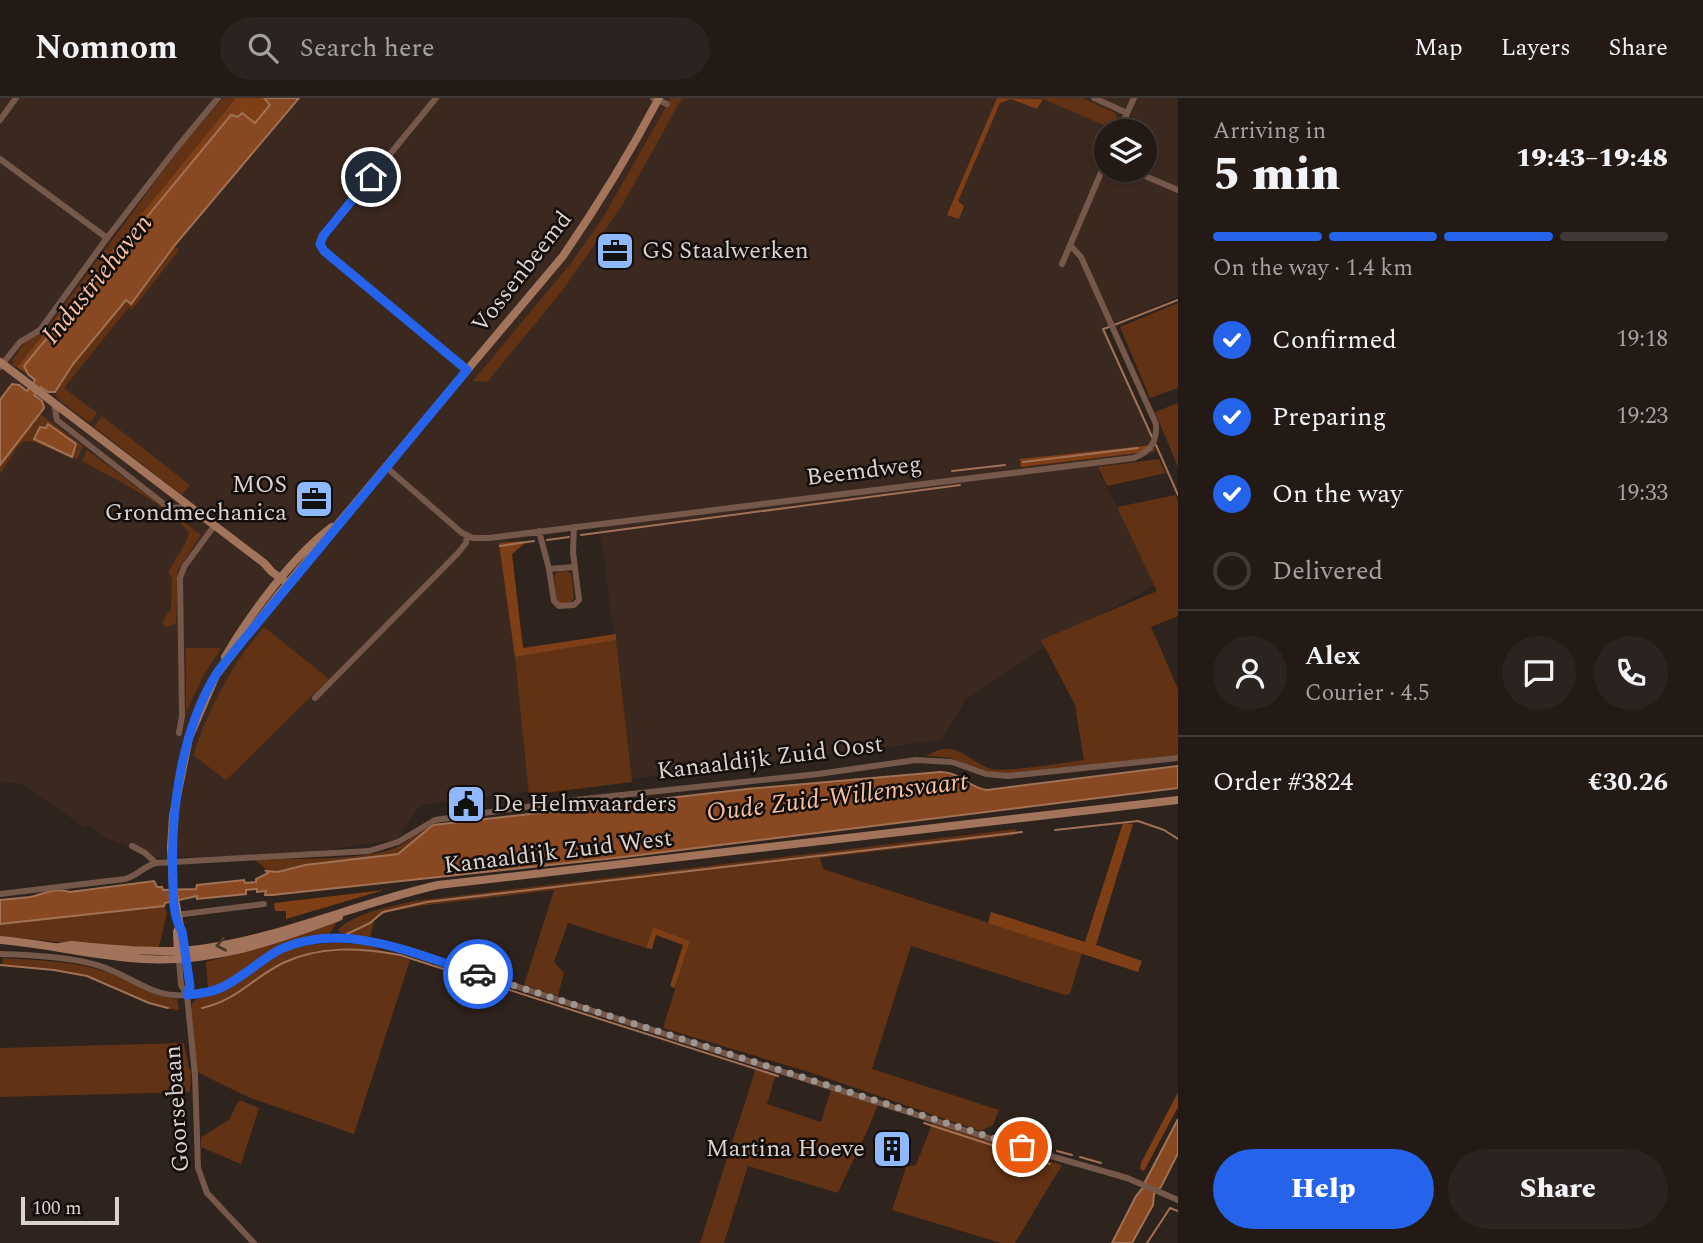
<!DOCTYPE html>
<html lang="en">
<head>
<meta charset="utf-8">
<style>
  :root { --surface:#231a16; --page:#2b231f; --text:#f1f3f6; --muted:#a3a1a1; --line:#403835; --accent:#2563eb }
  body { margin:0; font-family:Spectral,serif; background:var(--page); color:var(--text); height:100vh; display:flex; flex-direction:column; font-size:26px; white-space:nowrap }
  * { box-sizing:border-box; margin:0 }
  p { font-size:23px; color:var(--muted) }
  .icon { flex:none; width:38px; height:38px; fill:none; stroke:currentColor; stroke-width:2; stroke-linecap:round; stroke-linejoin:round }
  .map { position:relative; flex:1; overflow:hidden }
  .side { display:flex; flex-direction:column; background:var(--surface); width:525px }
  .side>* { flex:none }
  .controls { position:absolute; left:1094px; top:21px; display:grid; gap:14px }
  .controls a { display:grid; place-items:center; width:63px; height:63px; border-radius:50%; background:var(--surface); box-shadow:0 2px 5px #0004,0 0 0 2px var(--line); font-size:35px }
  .scale { position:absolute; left:21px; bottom:18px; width:98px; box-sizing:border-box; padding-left:7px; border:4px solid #dad2ce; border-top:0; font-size:19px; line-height:24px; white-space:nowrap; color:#dad2ce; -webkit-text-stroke:5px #130e0b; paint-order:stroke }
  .pin { position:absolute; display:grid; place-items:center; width:60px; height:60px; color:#fff; margin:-30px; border:4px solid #fff; border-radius:50%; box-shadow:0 2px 7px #0007 }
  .courier { position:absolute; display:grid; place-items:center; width:70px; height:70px; margin:-35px; border:5px solid #2563eb; border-radius:50%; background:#fff; color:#222; box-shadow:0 2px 9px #0007 }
  .head em { font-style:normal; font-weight:800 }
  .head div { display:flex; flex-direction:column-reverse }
  .head { display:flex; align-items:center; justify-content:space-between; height:119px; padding:0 35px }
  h1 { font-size:46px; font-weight:800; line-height:52px }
  .bar { display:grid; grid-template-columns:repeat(4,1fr); gap:10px 7px; align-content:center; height:84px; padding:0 35px }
  .bar i { height:9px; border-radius:5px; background:var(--line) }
  .bar .on { background:var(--accent) }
  .bar p { grid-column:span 4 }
  .line { display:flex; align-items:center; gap:18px; padding:0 35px; border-top:2px solid var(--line) }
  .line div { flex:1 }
  .round { display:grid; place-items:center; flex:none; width:74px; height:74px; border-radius:37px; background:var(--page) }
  ol { padding:0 35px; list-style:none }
  li { display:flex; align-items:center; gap:21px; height:77px }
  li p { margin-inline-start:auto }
  li .icon { padding:7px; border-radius:50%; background:var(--accent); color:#fff; stroke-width:4 }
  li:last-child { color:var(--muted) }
  li i { width:38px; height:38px; border:4px solid var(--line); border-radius:50% }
  .cta { display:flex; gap:14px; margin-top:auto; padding:14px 35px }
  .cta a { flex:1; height:80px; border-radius:42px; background:var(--accent); color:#fff; font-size:28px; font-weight:800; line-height:80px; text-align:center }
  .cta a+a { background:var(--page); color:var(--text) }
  header { display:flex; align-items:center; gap:42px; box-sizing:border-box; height:98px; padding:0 35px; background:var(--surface); border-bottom:2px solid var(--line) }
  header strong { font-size:33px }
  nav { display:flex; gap:38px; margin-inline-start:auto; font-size:24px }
  .search { width:490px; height:63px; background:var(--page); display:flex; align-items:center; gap:18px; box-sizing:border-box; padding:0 24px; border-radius:38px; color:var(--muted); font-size:26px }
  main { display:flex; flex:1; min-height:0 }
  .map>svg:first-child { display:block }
  .built { fill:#3b2920; fill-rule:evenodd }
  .green { fill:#623214 }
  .forest { fill:#7e3f17 }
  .water { fill:#884821; stroke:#a17155; stroke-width:2 }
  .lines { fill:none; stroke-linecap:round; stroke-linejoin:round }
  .stream { stroke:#a17155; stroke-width:2 }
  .street { stroke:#755849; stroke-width:6 }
  .secondary { stroke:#a2745b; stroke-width:8 }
  .oneway { stroke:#4c372b }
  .done { stroke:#9e9590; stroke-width:7; stroke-dasharray:0 12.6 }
  .route { stroke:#2563eb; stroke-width:9 }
  .labels { text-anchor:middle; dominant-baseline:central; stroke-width:5; stroke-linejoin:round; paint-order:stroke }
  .poi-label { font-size:24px; fill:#dad2ce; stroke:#130e0b; text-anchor:start }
  .street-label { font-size:24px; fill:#dad2ce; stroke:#130e0b }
  .water-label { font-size:26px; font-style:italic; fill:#f9c0a0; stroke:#130e0b }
</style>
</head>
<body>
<header>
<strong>Nomnom</strong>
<div class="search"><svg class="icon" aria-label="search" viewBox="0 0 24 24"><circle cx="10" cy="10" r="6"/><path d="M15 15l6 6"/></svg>Search here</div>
<nav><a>Map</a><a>Layers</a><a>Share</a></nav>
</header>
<main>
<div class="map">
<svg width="1178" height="1145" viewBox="0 0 1178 1145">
  <rect width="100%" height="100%" fill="#2f231d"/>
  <!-- built -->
  <path class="built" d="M0 0H1178V199L1104 229 1159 354 1098 373 1158 485 1047 547 966 601 942 642 420 707 398 741 303 756 155 760 107 740 87 726 84 729 22 686 0 684ZM1106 33H1144V72H1106ZM600 430 614 539 519 554 508 442Z"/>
  <!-- green -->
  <path class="green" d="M223 0H236L17 269 13 268 12 263 25 244 48 229 181 49Z
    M671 0H682L623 106 562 193 487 284 473 283 571 165 604 118Z
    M1041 0H1082L1115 15 1117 22 1113 31Z
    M174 148 179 152 132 212 129 209 64 290 97 315 90 325 60 303 55 294 73 266 125 203 131 206Z
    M1178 205V290L1150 300 1120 229Z
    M1178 305V369L1155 314Z
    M40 316 83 348 77 361 34 344 25 343 18 348 0 376V367Z
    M102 318 190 387 182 397 94 329Z
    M87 352 201 437 178 472 176 526 165 529 162 524 171 511 172 478 168 476C173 462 186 449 189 435 167 405 114 381 82 363Z
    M1159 361 1166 375 1107 388 1098 369Z
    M1176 397 1178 403V518L1151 529 1178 591V657L1015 676 982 674 952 660 926 658C957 639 965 662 991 671 1001 675 1069 664 1084 662L1075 607 1041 542 1157 493 1117 409Z
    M567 473 572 477 574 500 571 505 561 506 557 503 554 478 557 474Z
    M264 529 329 581 226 682 193 657C209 610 231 567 264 529Z
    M616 542 632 684 529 697 515 559Z
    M186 550H221L205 575 186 614Z
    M552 714 555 737 433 727 398 756 391 758 305 767 278 774 268 773 255 762C292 760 363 763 395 750 408 745 418 732 430 725L436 728Z
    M1016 731 1015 737 820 760 823 771 1082 855 1070 896 1065 897 911 848 872 971 999 1012 993 1027 980 1033 812 975 663 930 690 843 653 829 646 850 568 825 554 864 564 875 558 898 524 887 554 792 420 808 388 814 375 820 370 840 340 835 338 832C351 816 395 807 415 803Z
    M164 808 167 816 158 852 116 850 0 838V826Z
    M338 822 329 837 293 845 230 881 208 891 206 864 268 847Z
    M342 845 367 847 410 862 354 1036 248 999 197 974 191 912C192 896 209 899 221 894 246 882 266 860 292 851 308 846 325 845 342 845Z
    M3 860C35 862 69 863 101 872 128 880 146 898 177 901L179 912C150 911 127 893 101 883 70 872 34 870 2 868Z
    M184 945 189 970 191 973 190 994 0 999V950Z
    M756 970 776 976 767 1006 821 1024 831 991 878 1006C867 1037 851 1065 838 1095L748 1068 724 1145H700Z
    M239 1002 259 1010 241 1066 201 1049V1039L229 1022Z
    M933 1024 1062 1067 1015 1145H1001L892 1112 906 1069 916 1067Z"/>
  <!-- forest -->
  <path class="forest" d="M236 0H264L270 7 255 25 241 15 238 19 234 17 24 268 26 275 17 269Z
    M997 0 1043 1 1037 11 1011 1 1000 5 958 103 964 108 959 121 947 117Z
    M1153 347 1154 353 1021 369 1020 361Z
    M523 443 524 446 512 456 523 550 616 536V542L515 559 499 445Z
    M1123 725 1133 726 1096 847 1142 863 1138 874 988 825 991 814 1085 844Z
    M384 792 286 821V813H275L274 805Z
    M653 829 690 843 675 890 670 888 683 847 656 837 652 851 646 850Z
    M1178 994V1009L1144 1073 1140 1071 1141 1065Z"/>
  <!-- water -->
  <path class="water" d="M264 0H299L174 148 131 206 126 202 73 266 55 294H48L41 289 34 297 42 303 44 310 0 367V302L12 286 19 287 27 293 35 282 28 276 24 268 231 17 238 19 242 15 255 25 270 7Z
    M48 326 76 346 72 359 34 341 40 329 46 330Z
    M1178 668V690L624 759 272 797H265L266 793 257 794V791L246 792V796L197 801V798L165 805 164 808 0 826V802C10 801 20 800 30 799 45 796 54 789 70 794L154 783 157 789H162L163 792 196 791 197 787 244 782 245 785 256 784V781L268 775 266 773 278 774 305 767 398 756 433 727 747 691 940 674C958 673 969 690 987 692Z
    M1178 1021V1055L1161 1089 1154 1096 1153 1107 1132 1145H1112L1136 1098 1146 1086 1145 1084Z"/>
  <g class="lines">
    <!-- stream -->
    <path class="stream" d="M1114 227 1178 202
      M1109 229 1103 231 1152 339
      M1156 347 1178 397
      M1023 364 1138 350
      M952 373 1005 367
      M581 437 960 387
      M547 442 569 439
      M500 448 534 443
      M1055 732 1138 723 1164 732 1178 741
      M347 836 370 825 383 814 427 804 1022 734
      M0 867 54 872 87 878 149 905 168 910
      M202 910C238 902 252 880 283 865 321 847 360 850 400 857L778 978
      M924 1025 1050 1066
      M1005 1038 1048 1050
      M1057 1053 1072 1057
      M1080 1059 1101 1065
      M1147 1145 1170 1110 1178 1113"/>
    <!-- street -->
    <path class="street" d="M436 0 323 138 320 146 324 153 467 272
      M653 0 667 6
      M1094 0 1127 15
      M0 22 16 0
      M1119 33 1134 0
      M0 61 107 140 40 232 20 244 0 269
      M1131 72 1178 92
      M107 140 179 47 218 0
      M1062 166 1106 63
      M54 305 57 322 169 410 189 409
      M386 369 462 435 473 440H489L1134 360C1151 353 1157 344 1156 326L1081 159 1070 147
      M539 433 549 471 554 503 559 508 574 507 579 502 573 454 574 429
      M549 471 574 469
      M315 600 458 455 466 445 467 438
      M179 635 182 618 180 480 184 469 214 428
      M132 748 145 755 156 765
      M0 796 125 781C137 778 144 768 156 765L369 753 398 744 435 722 575 702 818 676 916 662 952 664 986 676 1008 678 1178 660
      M176 817 264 806
      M0 856C31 857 77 859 106 870 127 878 151 896 174 897 222 900 242 871 280 852 319 832 359 842 400 851L995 1042 1127 1080 1178 1102
      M186 861 190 888 187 897
      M179 862 181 887 187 897 195 977 198 1070 207 1095 254 1145"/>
    <!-- secondary -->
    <path class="secondary" d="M0 264 264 465 272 474 286 484
      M225 559C250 516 293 458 332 429
      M217 576 279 496 563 158C598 107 630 55 659 0
      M0 842C48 846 95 858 143 861 212 865 275 843 339 819
      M59 849 72 847C114 851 158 856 200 851 281 840 358 805 438 787L1178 702
      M178 857 177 834 179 829
      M186 861 173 790 171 749 173 718 189 640 218 573"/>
  </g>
  <!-- one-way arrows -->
  <defs><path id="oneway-chevron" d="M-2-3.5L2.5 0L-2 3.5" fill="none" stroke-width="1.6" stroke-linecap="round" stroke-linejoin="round" transform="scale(1.75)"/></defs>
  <use class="oneway" href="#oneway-chevron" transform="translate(221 847) rotate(169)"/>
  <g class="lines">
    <!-- done -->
    <path class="done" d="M478 876 1022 1049"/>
    <!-- route -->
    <path class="route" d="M371 79 323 138 320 146 324 153 467 272 240 546C233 555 224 565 217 575 181 632 170 715 173 781 173 797 173 820 182 833L190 888 187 897C197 896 208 895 218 891 241 882 259 862 281 851 344 822 417 857 478 876"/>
  </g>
  <!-- icons -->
  <defs>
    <symbol id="office-square" viewBox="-11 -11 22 22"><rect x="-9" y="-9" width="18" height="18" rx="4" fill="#8fb8fd" stroke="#130e0b"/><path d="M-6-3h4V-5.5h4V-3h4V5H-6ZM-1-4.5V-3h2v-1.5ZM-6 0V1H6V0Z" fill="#111"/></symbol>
    <symbol id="civic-square" viewBox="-11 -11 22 22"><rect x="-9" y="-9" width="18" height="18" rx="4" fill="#8fb8fd" stroke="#130e0b"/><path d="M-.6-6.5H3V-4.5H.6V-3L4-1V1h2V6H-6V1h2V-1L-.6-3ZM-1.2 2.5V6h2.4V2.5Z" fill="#111"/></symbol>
    <symbol id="building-square" viewBox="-11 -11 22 22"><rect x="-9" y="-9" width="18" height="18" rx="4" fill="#8fb8fd" stroke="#130e0b"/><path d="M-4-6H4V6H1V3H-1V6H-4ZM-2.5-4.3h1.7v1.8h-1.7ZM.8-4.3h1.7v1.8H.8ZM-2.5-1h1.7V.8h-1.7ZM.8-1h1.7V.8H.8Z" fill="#111"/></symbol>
  </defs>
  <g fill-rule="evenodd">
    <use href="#office-square" x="593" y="131" width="44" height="44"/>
    <use href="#office-square" x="292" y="379" width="44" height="44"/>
    <use href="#civic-square" x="444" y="684" width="44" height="44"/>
    <use href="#building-square" x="870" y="1029" width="44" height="44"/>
  </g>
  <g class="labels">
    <!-- poi labels -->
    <g class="poi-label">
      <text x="642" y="153">GS Staalwerken</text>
      <text x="287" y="387" text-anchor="end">MOS<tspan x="287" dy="28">Grondmechanica</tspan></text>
      <text x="493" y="706">De Helmvaarders</text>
      <text x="865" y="1051" text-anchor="end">Martina Hoeve</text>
    </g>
    <!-- street labels -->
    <g class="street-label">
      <text transform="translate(522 174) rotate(-52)">Vossenbeemd</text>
      <text transform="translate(864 373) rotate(-7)">Beemdweg</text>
      <text transform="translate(770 660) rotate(-7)">Kanaaldijk Zuid Oost</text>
      <text transform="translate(558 754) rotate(-7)">Kanaaldijk Zuid West</text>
      <text transform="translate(177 1011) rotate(-94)">Goorsebaan</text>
    </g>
    <!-- water labels -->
    <g class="water-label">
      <text transform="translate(97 181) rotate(-51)">Industriehaven</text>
      <text transform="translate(837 699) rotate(-7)">Oude Zuid-Willemsvaart</text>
    </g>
  </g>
</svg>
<div class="controls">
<a><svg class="icon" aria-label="layers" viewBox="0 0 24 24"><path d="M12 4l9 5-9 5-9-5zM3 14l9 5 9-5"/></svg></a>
</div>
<div class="scale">100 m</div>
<div class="pin" style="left:1022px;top:1049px;background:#ea580c"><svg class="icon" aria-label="bag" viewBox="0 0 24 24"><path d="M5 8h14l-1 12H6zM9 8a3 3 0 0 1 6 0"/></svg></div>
<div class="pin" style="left:371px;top:79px;background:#1f2937"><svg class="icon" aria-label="home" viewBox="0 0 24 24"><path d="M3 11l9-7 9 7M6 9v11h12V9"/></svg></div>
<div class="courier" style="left:478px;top:876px"><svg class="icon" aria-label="car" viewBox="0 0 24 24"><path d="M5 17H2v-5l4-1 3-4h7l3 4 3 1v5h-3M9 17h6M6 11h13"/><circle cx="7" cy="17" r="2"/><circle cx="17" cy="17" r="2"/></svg></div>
</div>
<section class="side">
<div class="head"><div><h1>5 min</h1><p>Arriving in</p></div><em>19:43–19:48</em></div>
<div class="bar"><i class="on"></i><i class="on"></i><i class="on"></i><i></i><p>On the way · 1.4 km</p></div>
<ol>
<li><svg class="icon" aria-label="check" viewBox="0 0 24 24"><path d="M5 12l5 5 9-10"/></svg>Confirmed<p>19:18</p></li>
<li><svg class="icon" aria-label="check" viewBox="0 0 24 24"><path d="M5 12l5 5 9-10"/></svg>Preparing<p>19:23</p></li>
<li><svg class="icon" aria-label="check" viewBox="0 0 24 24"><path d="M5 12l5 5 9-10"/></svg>On the way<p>19:33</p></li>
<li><i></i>Delivered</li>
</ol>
<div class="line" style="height:126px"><a class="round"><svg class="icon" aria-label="person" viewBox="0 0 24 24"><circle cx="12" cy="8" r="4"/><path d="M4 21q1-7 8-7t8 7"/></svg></a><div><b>Alex</b><p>Courier · 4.5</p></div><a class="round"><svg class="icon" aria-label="chat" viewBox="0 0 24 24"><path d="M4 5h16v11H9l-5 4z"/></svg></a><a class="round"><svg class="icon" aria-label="phone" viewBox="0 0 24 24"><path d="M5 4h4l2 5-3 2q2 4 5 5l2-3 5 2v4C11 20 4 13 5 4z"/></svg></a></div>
<div class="line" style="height:91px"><div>Order #3824</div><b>€30.26</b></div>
<div class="cta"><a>Help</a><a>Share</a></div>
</section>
</main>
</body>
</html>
